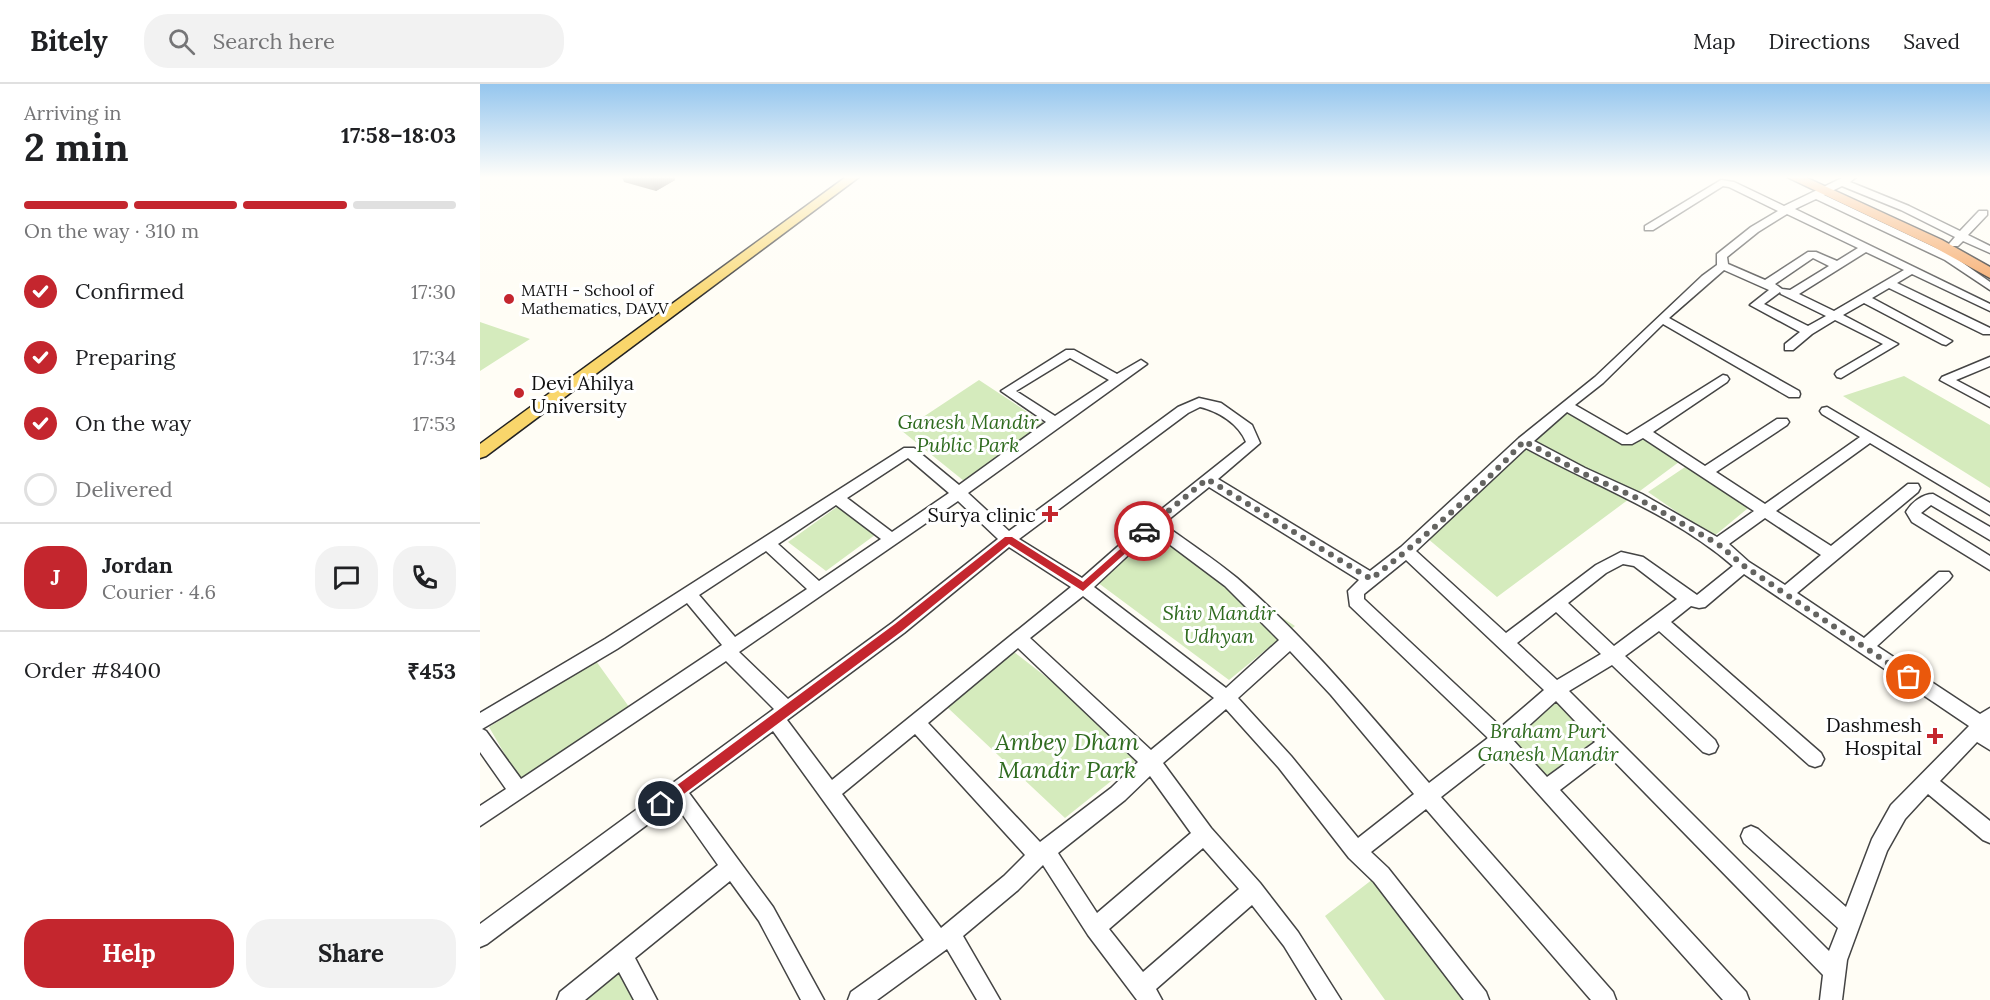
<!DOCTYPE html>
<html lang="en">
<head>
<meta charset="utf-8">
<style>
  :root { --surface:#fff; --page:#f2f2f2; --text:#202124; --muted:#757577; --line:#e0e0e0; --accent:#c4262e }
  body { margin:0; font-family:Lora,serif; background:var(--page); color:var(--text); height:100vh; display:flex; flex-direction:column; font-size:22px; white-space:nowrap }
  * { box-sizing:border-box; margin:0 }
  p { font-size:20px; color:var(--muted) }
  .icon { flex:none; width:33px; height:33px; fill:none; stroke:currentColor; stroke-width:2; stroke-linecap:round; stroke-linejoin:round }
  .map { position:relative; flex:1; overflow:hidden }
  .sheet { display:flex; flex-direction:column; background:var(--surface); width:480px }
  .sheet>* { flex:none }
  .pin { position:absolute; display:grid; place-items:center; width:51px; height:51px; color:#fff; margin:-26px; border:3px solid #fff; border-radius:50%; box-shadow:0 2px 6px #0007 }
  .courier { position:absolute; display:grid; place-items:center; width:60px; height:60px; margin:-30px; border:4px solid #c4262e; border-radius:50%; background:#fff; color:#222; box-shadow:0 2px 8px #0007 }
  .head em { font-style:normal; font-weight:800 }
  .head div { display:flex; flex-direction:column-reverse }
  .head { display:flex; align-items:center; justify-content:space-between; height:102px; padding:0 24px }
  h1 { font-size:39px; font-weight:800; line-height:45px }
  .bar { display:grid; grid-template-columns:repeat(4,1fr); gap:9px 6px; align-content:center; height:72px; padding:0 24px }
  .bar i { height:8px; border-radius:4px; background:var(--line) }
  .bar .on { background:var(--accent) }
  .bar p { grid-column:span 4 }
  .line { display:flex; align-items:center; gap:15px; padding:0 24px; border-top:2px solid var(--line) }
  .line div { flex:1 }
  .round { display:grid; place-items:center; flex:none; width:63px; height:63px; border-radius:24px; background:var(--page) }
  ol { padding:0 24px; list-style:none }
  li { display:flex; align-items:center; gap:18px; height:66px }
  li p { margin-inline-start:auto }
  li .icon { padding:6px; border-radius:50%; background:var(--accent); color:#fff; stroke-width:4 }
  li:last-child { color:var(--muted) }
  li i { width:33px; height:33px; border:3px solid var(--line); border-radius:50% }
  .button { display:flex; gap:12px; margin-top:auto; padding:12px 24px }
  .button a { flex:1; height:69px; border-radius:24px; background:var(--accent); color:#fff; font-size:24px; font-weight:800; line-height:69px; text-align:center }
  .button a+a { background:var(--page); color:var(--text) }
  header { display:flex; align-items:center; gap:36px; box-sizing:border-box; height:84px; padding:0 30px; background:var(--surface); border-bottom:2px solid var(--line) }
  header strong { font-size:28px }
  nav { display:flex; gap:33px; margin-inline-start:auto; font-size:21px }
  .search { width:420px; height:54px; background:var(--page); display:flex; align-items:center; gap:15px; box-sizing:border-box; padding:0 21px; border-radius:24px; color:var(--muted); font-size:22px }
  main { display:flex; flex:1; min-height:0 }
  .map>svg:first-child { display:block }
  .green { fill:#d5ebbd }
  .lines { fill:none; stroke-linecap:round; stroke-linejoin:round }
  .minor-casing { stroke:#444; stroke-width:3 }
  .major-casing { stroke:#222; stroke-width:3 }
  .highway-casing { stroke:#222; stroke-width:3 }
  .minor { fill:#fff; fill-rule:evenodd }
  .major { fill:#f9d66b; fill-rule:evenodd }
  .highway { fill:#f5a25d; fill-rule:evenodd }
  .wall { fill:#4d4742 }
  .shaded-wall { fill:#3f3936 }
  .route { fill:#c4262e }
  .done { stroke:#646461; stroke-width:6; stroke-dasharray:0 10.8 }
  .poi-dot { fill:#c4262e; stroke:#fff; stroke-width:2 }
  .labels { text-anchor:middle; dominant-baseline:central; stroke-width:6; stroke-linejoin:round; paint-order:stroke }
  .far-poi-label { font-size:16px; fill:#111; stroke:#fff; text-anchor:start }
  .poi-label { font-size:20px; fill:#111; stroke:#fff; text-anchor:end }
  .park-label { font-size:20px; font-style:italic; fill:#2f6b1f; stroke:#fff }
  .near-park-label { font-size:24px; font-style:italic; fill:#2f6b1f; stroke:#fff }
</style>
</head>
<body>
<header>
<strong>Bitely</strong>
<div class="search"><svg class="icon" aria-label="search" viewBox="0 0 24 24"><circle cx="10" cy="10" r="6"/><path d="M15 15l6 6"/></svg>Search here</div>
<nav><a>Map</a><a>Directions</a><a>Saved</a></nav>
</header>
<main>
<section class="sheet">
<div class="head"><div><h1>2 min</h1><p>Arriving in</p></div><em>17:58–18:03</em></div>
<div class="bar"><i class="on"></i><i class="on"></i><i class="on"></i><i></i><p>On the way · 310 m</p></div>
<ol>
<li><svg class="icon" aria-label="check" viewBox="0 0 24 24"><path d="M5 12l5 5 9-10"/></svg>Confirmed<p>17:30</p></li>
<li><svg class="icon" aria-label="check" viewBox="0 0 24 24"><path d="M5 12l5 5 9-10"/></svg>Preparing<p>17:34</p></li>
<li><svg class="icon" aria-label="check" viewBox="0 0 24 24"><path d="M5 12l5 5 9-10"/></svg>On the way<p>17:53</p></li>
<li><i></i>Delivered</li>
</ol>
<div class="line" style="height:108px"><b class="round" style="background:var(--accent);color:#fff">J</b><div><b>Jordan</b><p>Courier · 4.6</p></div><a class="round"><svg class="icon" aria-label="chat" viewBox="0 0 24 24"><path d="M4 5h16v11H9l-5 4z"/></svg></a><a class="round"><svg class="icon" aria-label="phone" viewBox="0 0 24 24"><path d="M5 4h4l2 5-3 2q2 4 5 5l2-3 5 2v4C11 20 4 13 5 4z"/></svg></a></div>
<div class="line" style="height:78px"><div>Order #8400</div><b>₹453</b></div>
<div class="button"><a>Help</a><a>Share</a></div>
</section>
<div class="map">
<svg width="1510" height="916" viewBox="0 0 1510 916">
  <rect width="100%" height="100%" fill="#fffdf5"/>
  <!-- green -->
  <path class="green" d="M0 238 50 255 0 287Z
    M1424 292 1510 341V404L1363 312Z
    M499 296 567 341 484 397 422 347Z
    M1086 326 1143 359 1167 353 1203 375 1017 513 947 454Z
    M1211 379 1273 420 1233 453 1168 408Z
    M361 420 399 448 346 487 308 458Z
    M673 449 815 542 749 596 617 498Z
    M534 568 665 670 585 734 468 624Z
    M116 577 152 627 42 700 9 643Z
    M1075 616 1117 654 1066 697 1025 656Z
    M893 795 988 916H905L845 832Z
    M142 871 166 916H88Z"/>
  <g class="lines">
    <defs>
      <path id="minor" d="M1364 93H1376L1370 98 1429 122 1480 147 1499 127H1507V131L1488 151 1510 162V169L1483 157 1478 162H1470L1469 160 1475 153 1421 126 1362 102 1344 111 1473 172 1510 198V206L1465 176 1336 115 1315 125 1510 220V227L1432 190 1417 199 1510 244V250H1503L1409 204 1392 214 1472 257 1466 261 1462 260 1384 219 1363 231 1418 260 1361 294 1357 293 1355 290 1357 287 1403 260 1355 236 1332 250 1313 266H1305V260L1320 248 1270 221 1289 206 1244 186 1189 234 1319 307 1320 310 1319 313H1309L1183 240 1123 299 1095 321 1147 351 1243 291 1247 292 1249 295 1247 298 1173 348 1225 382 1297 335H1307L1309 338 1307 341 1236 388 1285 420 1380 353 1342 330 1340 327 1342 324 1347 323 1510 419V431L1390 359 1296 427 1351 462 1428 400H1438L1440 404 1438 408 1317 509 1384 554 1459 488H1469L1472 492 1469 496 1397 562 1500 630 1510 624V666L1497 658 1460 697 1510 737V759L1503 756 1448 710 1425 735 1407 767 1367 876 1362 916H1340L1343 891 1127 670 1080 706 1266 908 1269 916H1243L1020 667 961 713 1133 908 1136 916H1111L946 725 891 768 908 784 1006 908 1009 916H984L894 798 869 774 799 684 746 625 683 679 731 744 780 799 818 848 861 916H837L804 862 772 821 676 905 682 916H657L608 851 563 781 538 806 483 852 520 916H497L467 865 397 916H368L371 908 444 856 293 647 209 709 293 823 344 916H321L279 837 250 797 155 874 177 916H154L139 888 105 916H77L80 908 238 781 195 720 7 860 0 863V840L294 625 246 577 0 742V722L26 705 0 668V629L125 555 424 364H434L479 401 566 338 521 307 586 266H594L637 290 661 276 667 280 488 409 529 447 698 323 719 314 741 319 772 341 780 359 738 395 890 487 921 463 1039 354 1115 293 1222 192 1237 181V170L1271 143 1298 127 1249 103 1243 102 1173 146H1165V142L1241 96 1254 98 1304 122ZM1307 130 1378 164 1357 177 1336 168H1328L1285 196 1248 180 1247 173 1278 148ZM1386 168 1424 186 1354 227 1319 210ZM1333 174 1349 182 1310 206 1302 205 1295 200ZM1300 208 1301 210 1346 232 1328 242 1284 220ZM590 274 629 296 575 332 536 307ZM720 323C738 327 759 340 766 358L668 436 602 494 539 455 708 329ZM1087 328 1142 360H1152L1163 354 1274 427 1237 453 1162 410 1105 384 1054 357ZM1046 364C1115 402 1193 430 1253 482L1217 511 1163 473 1141 468 1116 481 1026 549 936 467ZM428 374 469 409 412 448 367 414ZM729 403 879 496 868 507 870 522 1008 654 949 699C888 629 828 555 757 494 734 475 708 458 683 440ZM478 417 518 455 412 539 308 615 259 568ZM356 421 401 455 339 497 298 460ZM1285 434 1341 471 1305 501 1269 478 1249 460ZM673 448 745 502 799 556 746 604 614 503ZM529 463 591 503 352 696 307 636 424 549ZM286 467 327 505 255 553 219 511ZM926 476 1064 606 1021 643 884 515V510ZM1143 480 1154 482 1197 515 1134 562 1088 519 1126 489ZM1264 490 1489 642 1411 721 1392 755 1366 823 1278 745 1271 742 1264 745 1261 752 1264 759 1358 844 1349 867 1089 607 1132 581 1223 668 1229 670 1235 668 1238 662 1235 656 1145 572 1179 547 1329 681 1335 683 1341 681 1344 675 1341 669 1191 538 1211 522 1219 524 1225 523ZM603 512 734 614 671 666 550 554ZM207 519 242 561 41 695 6 647 2 645 137 565ZM1076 528 1121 570 1077 596 1037 559ZM538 564 658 678 631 704 560 758 448 639ZM810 567 851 611 934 710 878 754 811 672 758 614ZM1076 617 1115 658 1067 693 1033 656ZM435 650 545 771 524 792 461 844 362 710ZM670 692 711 749 617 829 578 769 645 716ZM723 764 759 805 663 888 629 845Z
        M1510 273V282L1476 296 1510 314V323L1460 296 1462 293Z
        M1453 410 1510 443V456L1451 421 1441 429 1510 472V486L1432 438 1426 428C1431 419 1442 410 1453 410Z"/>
      <path id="major" d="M366 93H379L6 372 0 374V360Z"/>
      <path id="highway" d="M1307 93H1325L1462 156 1510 183V194L1452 162Z"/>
    </defs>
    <!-- minor casing -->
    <use href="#minor" class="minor-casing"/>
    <!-- major casing -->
    <use href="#major" class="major-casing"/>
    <!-- highway casing -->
    <use href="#highway" class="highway-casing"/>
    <!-- minor -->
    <use href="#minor" class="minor"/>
    <!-- major -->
    <use href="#major" class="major"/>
    <!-- highway -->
    <use href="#highway" class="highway"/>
  </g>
  <!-- wall -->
  <path class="wall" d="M142 93H194L195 96 176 107 144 98Z"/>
  <!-- shaded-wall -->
  <path class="shaded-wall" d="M194 93 195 96 176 107 169 94Z"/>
  <!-- sky -->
  <linearGradient id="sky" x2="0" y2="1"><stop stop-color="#95c6ee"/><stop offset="0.42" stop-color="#fffefa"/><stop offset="1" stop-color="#fffefa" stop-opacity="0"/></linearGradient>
  <rect width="1510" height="222" fill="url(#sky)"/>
  <!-- route -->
  <path class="route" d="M664 444 669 447 667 450 603 507 529 460 422 547 185 724H177V716L415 540 525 453H532L603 498Z"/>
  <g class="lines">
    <!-- done -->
    <path class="done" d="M664 447 727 395 891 495C945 453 998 407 1044 357L1100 388 1157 414 1238 460 1264 482 1429 593"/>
  </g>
  <!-- markers -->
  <g class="poi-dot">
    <circle cx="29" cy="215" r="6"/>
    <circle cx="39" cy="309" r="6"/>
    <path d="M567 421h6v6h6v6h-6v6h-6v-6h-6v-6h6z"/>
    <path d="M1452 643h6v6h6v6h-6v6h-6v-6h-6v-6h6z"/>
  </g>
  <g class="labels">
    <!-- far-poi labels -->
    <g class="far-poi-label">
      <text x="41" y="206">MATH - School of<tspan x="41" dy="18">Mathematics, DAVV</tspan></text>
    </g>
    <!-- poi labels -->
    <g class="poi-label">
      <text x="51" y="298" text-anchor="start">Devi Ahilya<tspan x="51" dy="23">University</tspan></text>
      <text x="556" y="430">Surya clinic</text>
      <text x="1442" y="640">Dashmesh<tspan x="1442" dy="23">Hospital</tspan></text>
    </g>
    <!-- park labels -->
    <g class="park-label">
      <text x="488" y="337">Ganesh Mandir<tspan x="488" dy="23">Public Park</tspan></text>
      <text x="739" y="528">Shiv Mandir<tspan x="739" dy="23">Udhyan</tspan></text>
      <text x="1068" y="646">Braham Puri<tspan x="1068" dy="23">Ganesh Mandir</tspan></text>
    </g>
    <!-- near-park labels -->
    <g class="near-park-label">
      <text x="587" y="657">Ambey Dham<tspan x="587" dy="28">Mandir Park</tspan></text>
    </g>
  </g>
</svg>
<div class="pin" style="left:1429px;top:593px;background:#ea580c"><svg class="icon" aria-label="bag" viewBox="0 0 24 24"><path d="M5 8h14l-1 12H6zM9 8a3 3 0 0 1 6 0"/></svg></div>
<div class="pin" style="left:181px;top:720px;background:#1f2937"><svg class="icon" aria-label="home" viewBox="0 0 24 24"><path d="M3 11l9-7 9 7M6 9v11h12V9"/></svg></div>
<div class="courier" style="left:664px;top:447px"><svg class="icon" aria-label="car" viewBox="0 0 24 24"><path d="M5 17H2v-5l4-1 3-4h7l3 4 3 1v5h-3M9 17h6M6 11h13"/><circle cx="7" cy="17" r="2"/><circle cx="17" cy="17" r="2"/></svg></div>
</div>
</main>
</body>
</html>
